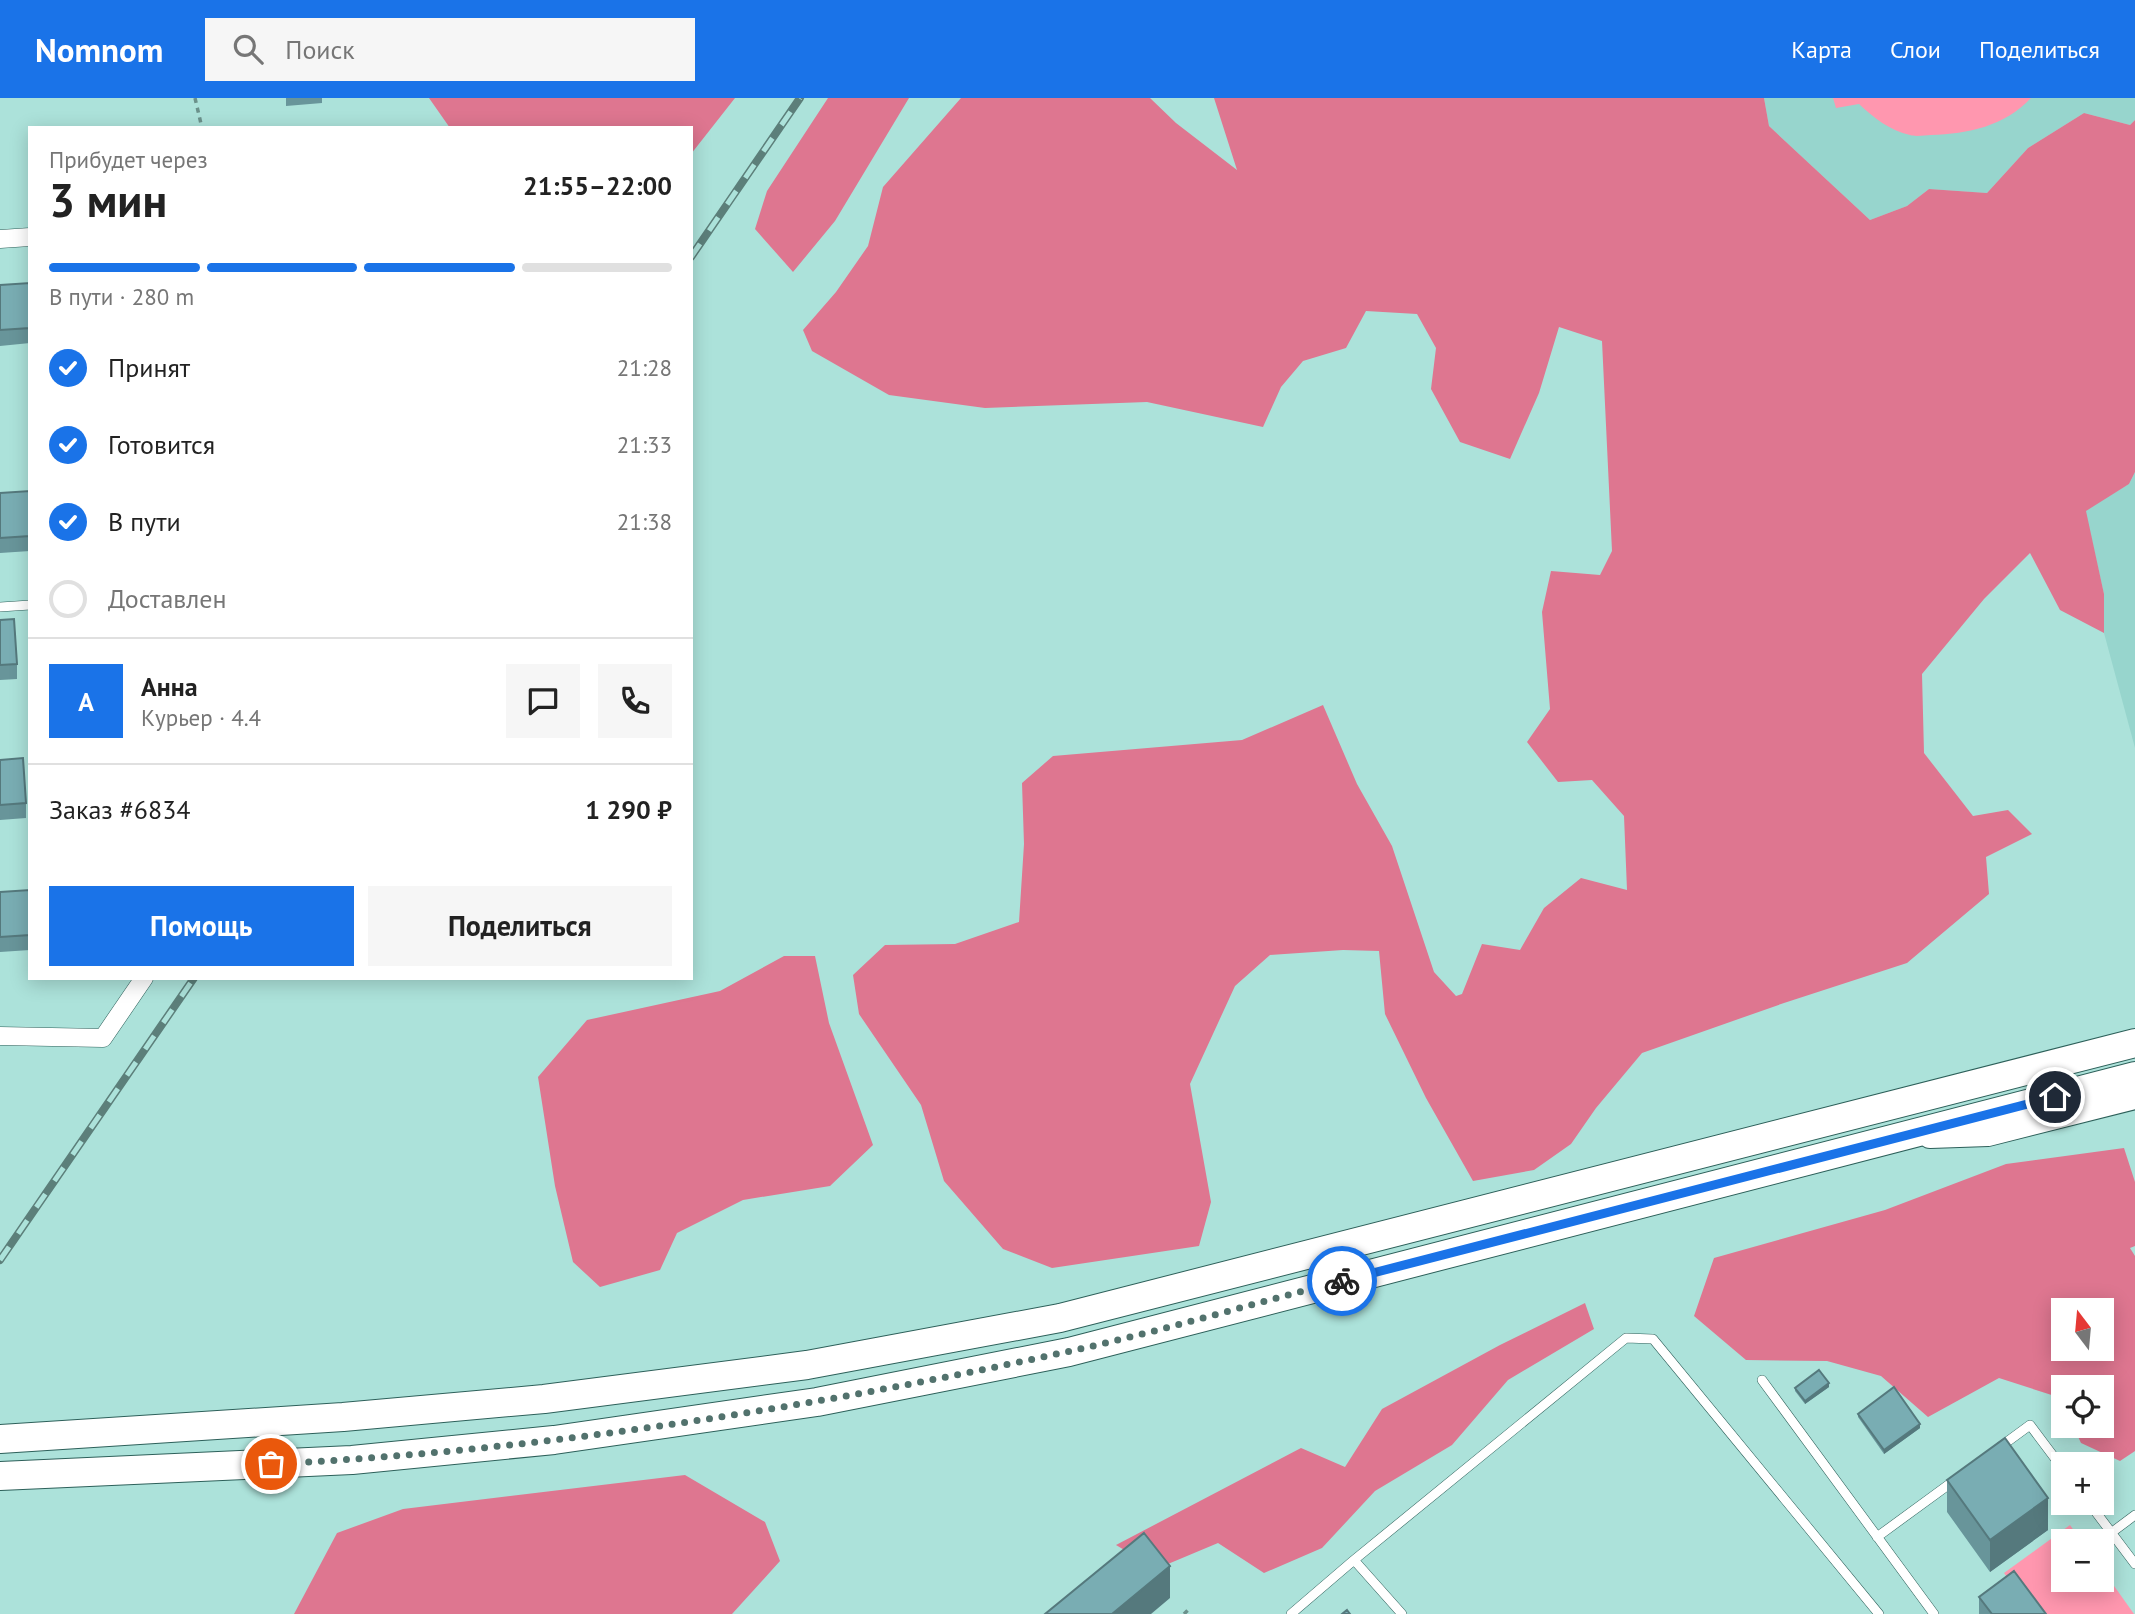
<!DOCTYPE html>
<html lang="ru">
<head>
<meta charset="utf-8">
<style>
  :root { --surface:#fff; --page:#f6f6f6; --text:#222; --muted:#767676; --line:#e0e0e0; --accent:#1a73e8 }
  body { margin:0; font-family:"PT Sans",sans-serif; background:var(--page); color:var(--text); height:100vh; display:flex; flex-direction:column; font-size:26px; white-space:nowrap }
  * { box-sizing:border-box; margin:0 }
  p { font-size:23px; color:var(--muted) }
  .icon { flex:none; width:38px; height:38px; fill:none; stroke:currentColor; stroke-width:2; stroke-linecap:round; stroke-linejoin:round }
  .map { position:relative; flex:1; overflow:hidden }
  .side { position:absolute; left:28px; top:28px; width:665px; height:854px; display:flex; flex-direction:column; background:var(--surface); border-radius:0px; box-shadow:0 4px 18px #0003 }
  .side>* { flex:none }
  .needle { width:46px; rotate:344deg }
  .buttons { position:absolute; left:2051px; top:1200px; display:grid; gap:14px }
  .buttons a { display:grid; place-items:center; width:63px; height:63px; border-radius:0px; background:var(--surface); box-shadow:0 4px 18px #0003; font-size:35px }
  .pin { position:absolute; display:grid; place-items:center; width:60px; height:60px; color:#fff; margin:-30px; border:4px solid #fff; border-radius:50%; box-shadow:0 2px 7px #0007 }
  .courier { position:absolute; display:grid; place-items:center; width:70px; height:70px; margin:-35px; border:5px solid #1a73e8; border-radius:50%; background:#fff; color:#222; box-shadow:0 2px 9px #0007 }
  .headline em { font-style:normal; font-weight:700 }
  .headline div { display:flex; flex-direction:column-reverse }
  .headline { display:flex; align-items:center; justify-content:space-between; height:119px; padding:0 21px }
  h1 { font-size:46px; font-weight:700; line-height:52px }
  .bar { display:grid; grid-template-columns:repeat(4,1fr); gap:10px 7px; align-content:center; height:84px; padding:0 21px }
  .bar i { height:9px; border-radius:5px; background:var(--line) }
  .bar .on { background:var(--accent) }
  .bar p { grid-column:span 4 }
  .line { display:flex; align-items:center; gap:18px; padding:0 21px; border-top:2px solid var(--line) }
  .line div { flex:1 }
  .round { display:grid; place-items:center; flex:none; width:74px; height:74px; border-radius:0px; background:var(--page) }
  ol { padding:0 21px; list-style:none }
  li { display:flex; align-items:center; gap:21px; height:77px }
  li p { margin-inline-start:auto }
  li .icon { padding:7px; border-radius:50%; background:var(--accent); color:#fff; stroke-width:4 }
  li:last-child { color:var(--muted) }
  li i { width:38px; height:38px; border:4px solid var(--line); border-radius:50% }
  .primary-button { display:flex; gap:14px; margin-top:auto; padding:14px 21px }
  .primary-button a { flex:1; height:80px; border-radius:0px; background:var(--accent); color:#fff; font-size:28px; font-weight:700; line-height:80px; text-align:center }
  .primary-button a+a { background:var(--page); color:var(--text) }
  header { display:flex; align-items:center; gap:42px; box-sizing:border-box; height:98px; padding:0 35px; background:var(--accent); color:#fff }
  header strong { font-size:33px }
  nav { display:flex; gap:38px; margin-inline-start:auto; font-size:24px }
  .search { width:490px; height:63px; background:var(--page); display:flex; align-items:center; gap:18px; box-sizing:border-box; padding:0 24px; border-radius:0px; color:var(--muted); font-size:26px }
  .map>svg:first-child { display:block }
  .built { fill:#97d5cd }
  .green { fill:#ff97af }
  .forest { fill:#de7690; fill-rule:evenodd }
  .lines { fill:none; stroke-linecap:round; stroke-linejoin:round }
  .lane-casing { stroke:#2d605a; stroke-width:10 }
  .street-casing { stroke:#2d605a; stroke-width:19 }
  .secondary-casing { stroke:#2d605a; stroke-width:26 }
  .primary-casing { stroke:#2d605a; stroke-width:30 }
  .path { stroke:#6b918b; stroke-width:3.5; stroke-dasharray:5 5; stroke-linecap:butt }
  .lane { stroke:#fff; stroke-width:9 }
  .street { stroke:#fff; stroke-width:18 }
  .secondary { stroke:#fff; stroke-width:24 }
  .primary { stroke:#fff; stroke-width:28 }
  .rail-casing { stroke:#5c7f7a; stroke-width:8 }
  .rail { stroke:#ace2da; stroke-width:5; stroke-dasharray:16; stroke-linecap:butt }
  .wall { fill:#68959a }
  .shaded-wall { fill:#55797d }
  .building { fill:#79adb3; stroke:#55797d; stroke-width:2 }
  .done { stroke:#52726d; stroke-width:7; stroke-dasharray:0 12.6 }
  .route { stroke:#1a73e8; stroke-width:9 }
</style>
</head>
<body>
<header>
<strong>Nomnom</strong>
<div class="search"><svg class="icon" aria-label="search" viewBox="0 0 24 24"><circle cx="10" cy="10" r="6"/><path d="M15 15l6 6"/></svg>Поиск</div>
<nav><a>Карта</a><a>Слои</a><a>Поделиться</a></nav>
</header>
<div class="map">
<svg width="2135" height="1516" viewBox="0 0 2135 1516">
  <rect width="100%" height="100%" fill="#ace2da"/>
  <!-- built -->
  <path class="built" d="M1764 0H2135V22L2130 27 2084 15 2028 50 1987 95 1929 91 1907 108 1870 122 1769 28Z
    M2135 374V650L2104 535V496L2085 412 2129 386Z"/>
  <!-- green -->
  <path class="green" d="M1833 0H2031C2005 28 1968 36 1931 37 1925 37 1916 39 1910 37 1890 33 1873 19 1859 6L1836 10Z
    M2070 1427 2082 1444H2063V1482H2102V1471L2134 1516H2034L2004 1475Z"/>
  <!-- forest -->
  <path class="forest" d="M429 0H735L691 56V30H450Z
    M828 0H909L835 123 793 174 755 131 767 93Z
    M961 0H1150L1176 25 1237 72 1214 0H1764L1769 28 1870 122 1907 108 1929 91 1987 95 2028 50 2084 15 2130 27 2135 22V374L2129 386 2086 413 2104 496V535L2060 512 2030 455 1984 501 1922 576 1924 655 1973 718 2008 712 2032 736 1986 759 1989 796 1907 865 1784 905 1642 955 1596 1010 1571 1046 1534 1072 1473 1083 1426 1000 1385 916 1379 853 1343 852 1270 857 1235 888 1190 986 1211 1104 1199 1148 1052 1170 1003 1151 944 1083 921 1007 859 916 853 877 885 847 955 846 1019 824 1024 746 1022 685 1053 658 1242 642 1323 607 1357 686 1392 748 1434 874 1456 898 1462 896 1482 846 1520 852 1544 810 1581 780 1627 792 1624 718 1592 682 1558 684 1527 644 1550 611 1542 514 1551 473 1600 477 1612 453 1602 243 1559 229 1539 295 1510 361 1460 344 1431 291 1436 250 1417 216 1366 213 1346 250 1303 263 1281 289 1263 329 1147 304 985 310 889 297 812 253 803 232 836 194 868 148 883 89Z
    M784 858H815L829 925 873 1047 830 1088 743 1102 677 1135 660 1172 600 1189 573 1164 555 1088 538 979 587 922 720 893Z
    M2124 1050 2135 1084V1148L2130 1150 2135 1158V1353L2120 1363 2081 1345 2073 1328H2102V1290H2063V1305L2061 1300 1999 1280 1928 1319 1881 1278 1827 1263 1746 1262 1694 1218 1714 1160 1885 1112 2006 1066ZM2063 1213H2102V1251H2063Z
    M1585 1205 1594 1231 1508 1282 1452 1347 1375 1393 1322 1450 1264 1475 1218 1445 1156 1471 1116 1447 1301 1350 1345 1369 1382 1311 1500 1247Z
    M685 1377 765 1424 780 1463 732 1516H294L337 1435 403 1411Z"/>
  <g class="lines">
    <defs>
      <path id="lane" d="M0 509 30 507
        M1762 1282 1934 1516
        M2000 1349 2030 1327 2063 1371
        M2089 1405 2135 1466
        M2111 1435 2135 1417
        M1877 1439 1955 1382
        M1354 1462 1626 1240 1653 1241 1879 1516
        M1291 1516 1354 1462 1402 1516"/>
      <path id="street" d="M0 141 30 139
        M0 938 103 940 144 880"/>
      <path id="secondary" d="M1930 1038 1988 1036 2135 999"/>
      <path id="primary" d="M0 1341 343 1319 544 1301 807 1267 1060 1220 2135 945
        M0 1378 352 1362 554 1342 817 1304 1069 1254 2135 978"/>
    </defs>
    <!-- lane casing -->
    <use href="#lane" class="lane-casing"/>
    <!-- street casing -->
    <use href="#street" class="street-casing"/>
    <!-- secondary casing -->
    <use href="#secondary" class="secondary-casing"/>
    <!-- primary casing -->
    <use href="#primary" class="primary-casing"/>
    <!-- path -->
    <path class="path" d="M195 0 202 30
      M1184 1516 1190 1510"/>
    <!-- lane -->
    <use href="#lane" class="lane"/>
    <!-- street -->
    <use href="#street" class="street"/>
    <!-- secondary -->
    <use href="#secondary" class="secondary"/>
    <!-- primary -->
    <use href="#primary" class="primary"/>
    <defs>
      <path id="rail" d="M691 159 800 0
        M0 1162 194 880"/>
    </defs>
    <!-- rail casing -->
    <use href="#rail" class="rail-casing"/>
    <!-- rail -->
    <use href="#rail" class="rail"/>
  </g>
  <!-- wall -->
  <path class="wall" d="M286 0H322V5L286 8Z
    M30 185V245L0 248V187Z
    M30 393V453L0 455V395Z
    M0 522 17 566V581L0 582Z
    M0 662 26 705V720L0 722Z
    M30 792V852L0 854V794Z
    M1829 1289 1805 1306 1795 1293V1290Z
    M1858 1316 1920 1330 1884 1356 1858 1319Z
    M1947 1382 2048 1432 1990 1474 1947 1414Z
    M1979 1499 2046 1516H1979Z"/>
  <!-- shaded-wall -->
  <path class="shaded-wall" d="M1829 1285V1289L1805 1306V1303Z
    M1920 1326V1330L1884 1356V1352Z
    M2048 1400V1432L1990 1474V1442Z
    M1170 1468V1500L1151 1516H1112Z"/>
  <!-- building -->
  <path class="building" d="M30 185V230L0 232V187Z
    M30 393V438L0 440V395Z
    M14 521 17 566 0 567V522Z
    M23 660 26 705 0 707V662Z
    M30 792V837L0 839V794Z
    M1819 1272 1829 1285 1805 1303 1795 1290Z
    M1894 1289 1920 1326 1884 1352 1858 1316Z
    M2005 1340 2048 1400 1990 1442 1947 1382Z
    M1144 1435 1170 1468 1112 1516H1045Z
    M2014 1473 2046 1516H1992L1979 1499Z
    M1347 1512 1350 1516H1342Z"/>
  <g class="lines">
    <!-- done -->
    <path class="done" d="M271 1366C538 1353 805 1311 1066 1254 1159 1234 1250 1206 1342 1183"/>
    <!-- route -->
    <path class="route" d="M1342 1183 2055 999"/>
  </g>
</svg>
<div class="buttons">
<a><svg class="needle" viewBox="-14 -14 28 28"><path d="M0-13l5 13h-10z" fill="#e53935"/><path d="M0 13l5-13h-10z" fill="#767676"/></svg></a>
<a><svg class="icon" aria-label="locate" viewBox="0 0 24 24"><circle cx="12" cy="12" r="6"/><path d="M12 2v4M12 18v4M2 12h4M18 12h4"/></svg></a>
<a>+</a>
<a>−</a>
</div>
<div class="pin" style="left:271px;top:1366px;background:#ea580c"><svg class="icon" aria-label="bag" viewBox="0 0 24 24"><path d="M5 8h14l-1 12H6zM9 8a3 3 0 0 1 6 0"/></svg></div>
<div class="pin" style="left:2055px;top:999px;background:#1f2937"><svg class="icon" aria-label="home" viewBox="0 0 24 24"><path d="M3 11l9-7 9 7M6 9v11h12V9"/></svg></div>
<div class="courier" style="left:1342px;top:1183px"><svg class="icon" aria-label="bike" viewBox="0 0 24 24"><circle cx="6" cy="16" r="4"/><circle cx="18" cy="16" r="4"/><path d="M6 16l4-8h5l3 8M10 8l3 8H6M13 5h3"/></svg></div>
<section class="side">
<div class="headline"><div><h1>3 мин</h1><p>Прибудет через</p></div><em>21:55–22:00</em></div>
<div class="bar"><i class="on"></i><i class="on"></i><i class="on"></i><i></i><p>В пути · 280 m</p></div>
<ol>
<li><svg class="icon" aria-label="check" viewBox="0 0 24 24"><path d="M5 12l5 5 9-10"/></svg>Принят<p>21:28</p></li>
<li><svg class="icon" aria-label="check" viewBox="0 0 24 24"><path d="M5 12l5 5 9-10"/></svg>Готовится<p>21:33</p></li>
<li><svg class="icon" aria-label="check" viewBox="0 0 24 24"><path d="M5 12l5 5 9-10"/></svg>В пути<p>21:38</p></li>
<li><i></i>Доставлен</li>
</ol>
<div class="line" style="height:126px"><b class="round" style="background:var(--accent);color:#fff">А</b><div><b>Анна</b><p>Курьер · 4.4</p></div><a class="round"><svg class="icon" aria-label="chat" viewBox="0 0 24 24"><path d="M4 5h16v11H9l-5 4z"/></svg></a><a class="round"><svg class="icon" aria-label="phone" viewBox="0 0 24 24"><path d="M5 4h4l2 5-3 2q2 4 5 5l2-3 5 2v4C11 20 4 13 5 4z"/></svg></a></div>
<div class="line" style="height:91px"><div>Заказ #6834</div><b>1 290 ₽</b></div>
<div class="primary-button"><a>Помощь</a><a>Поделиться</a></div>
</section>
</div>
</body>
</html>
